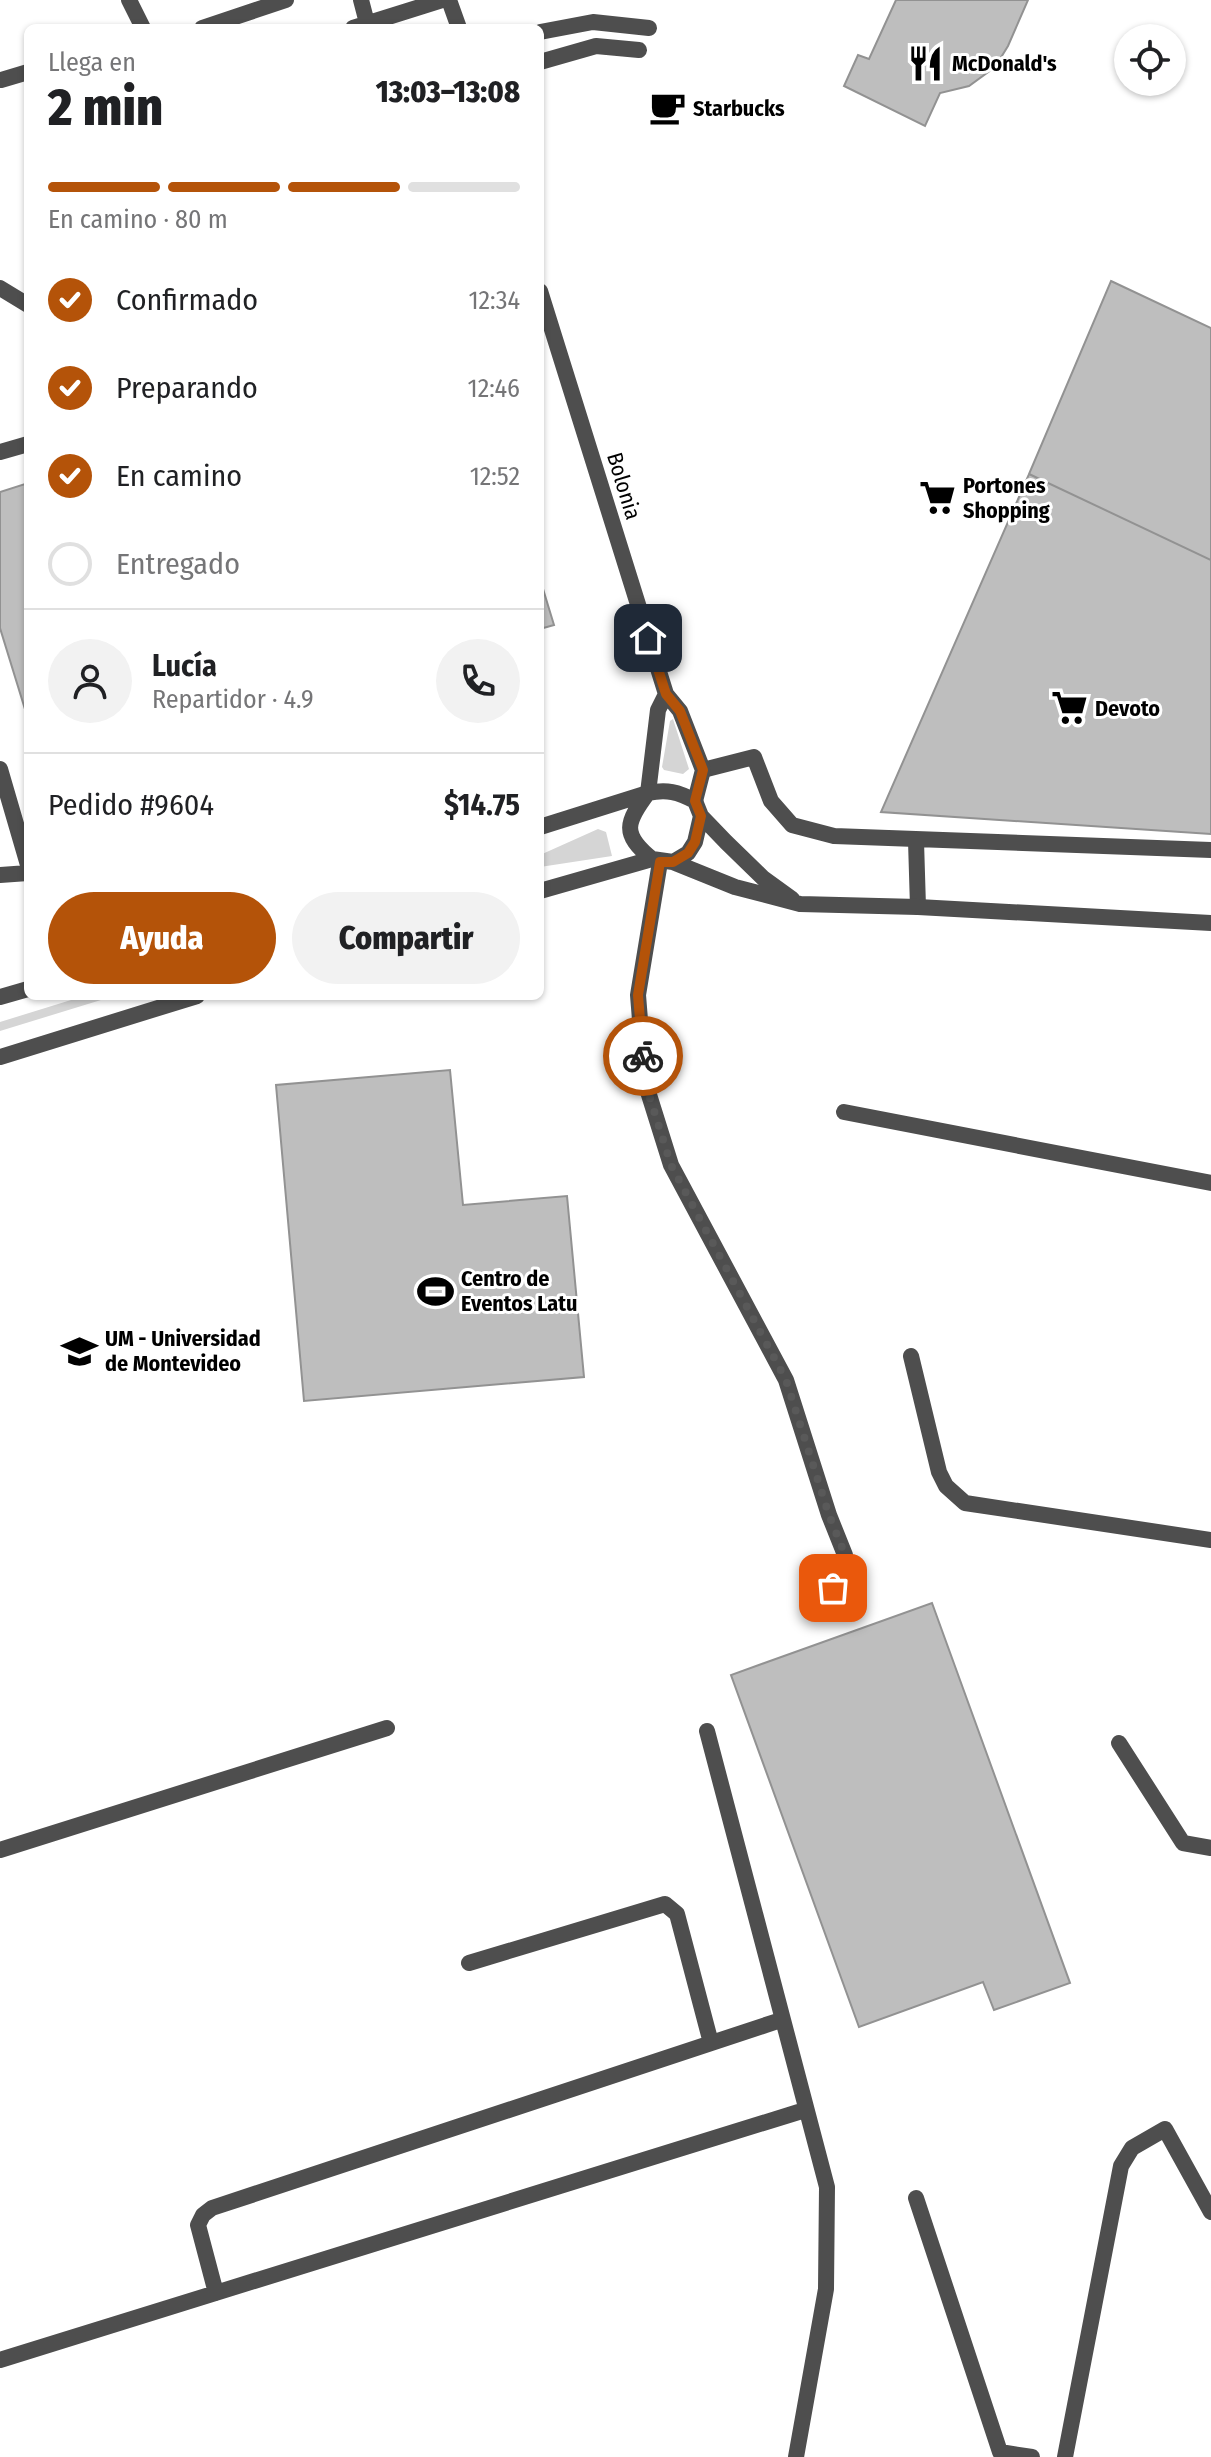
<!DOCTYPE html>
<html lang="es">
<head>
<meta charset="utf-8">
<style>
  :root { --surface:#fff; --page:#f2f2f2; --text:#202124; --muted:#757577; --line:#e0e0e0; --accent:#b45309 }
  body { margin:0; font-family:"Fira Sans Condensed",sans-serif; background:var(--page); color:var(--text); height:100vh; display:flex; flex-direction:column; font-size:30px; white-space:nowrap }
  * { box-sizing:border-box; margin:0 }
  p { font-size:26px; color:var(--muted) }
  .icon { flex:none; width:44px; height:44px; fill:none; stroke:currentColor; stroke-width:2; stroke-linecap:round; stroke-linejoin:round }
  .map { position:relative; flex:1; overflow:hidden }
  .panel { position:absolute; left:24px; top:24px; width:520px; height:976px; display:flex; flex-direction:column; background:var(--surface); border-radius:12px; box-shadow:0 2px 6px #0004 }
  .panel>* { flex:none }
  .fabs { position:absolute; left:1114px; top:24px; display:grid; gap:16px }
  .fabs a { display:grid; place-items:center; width:72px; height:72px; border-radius:50%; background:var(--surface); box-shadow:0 2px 6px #0004; font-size:40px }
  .pin { position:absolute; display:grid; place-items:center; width:68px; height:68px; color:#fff; margin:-34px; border-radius:16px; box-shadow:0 4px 12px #0006 }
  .courier { position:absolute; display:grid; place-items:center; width:80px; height:80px; margin:-40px; border:6px solid #b45309; border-radius:50%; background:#fff; color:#222; box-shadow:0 2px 10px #0007 }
  .headline em { font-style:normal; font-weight:800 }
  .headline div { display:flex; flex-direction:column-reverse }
  .headline { display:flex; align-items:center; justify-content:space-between; height:136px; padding:0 24px }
  h1 { font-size:52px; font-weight:800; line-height:60px }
  .bar { display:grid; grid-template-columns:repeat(4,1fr); gap:12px 8px; align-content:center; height:96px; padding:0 24px }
  .bar i { height:10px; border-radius:6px; background:var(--line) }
  .bar .active { background:var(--accent) }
  .bar p { grid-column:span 4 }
  .line { display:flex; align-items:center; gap:20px; padding:0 24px; border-top:2px solid var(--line) }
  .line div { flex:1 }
  .round { display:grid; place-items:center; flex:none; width:84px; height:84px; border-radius:42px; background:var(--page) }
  ol { padding:0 24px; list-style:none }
  li { display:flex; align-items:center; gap:24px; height:88px }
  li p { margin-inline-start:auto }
  li .icon { padding:8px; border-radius:50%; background:var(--accent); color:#fff; stroke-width:4 }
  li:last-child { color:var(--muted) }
  li i { width:44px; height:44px; border:4px solid var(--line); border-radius:50% }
  .button { display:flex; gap:16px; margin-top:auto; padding:16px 24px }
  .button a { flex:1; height:92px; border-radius:48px; background:var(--accent); color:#fff; font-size:32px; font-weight:800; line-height:92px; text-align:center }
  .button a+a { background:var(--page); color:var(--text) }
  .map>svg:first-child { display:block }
  .green { fill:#d5d5d5 }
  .building { fill:#bebebe; stroke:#929292; stroke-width:2 }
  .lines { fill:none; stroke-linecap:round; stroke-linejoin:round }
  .service { stroke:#4e4e4e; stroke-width:16 }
  .minor { stroke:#4e4e4e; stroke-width:16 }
  .tertiary { stroke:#4e4e4e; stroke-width:16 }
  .done { stroke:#595959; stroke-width:8; stroke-dasharray:0 14.4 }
  .route { stroke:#b45309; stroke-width:10 }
  .labels { text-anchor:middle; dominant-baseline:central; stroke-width:6; stroke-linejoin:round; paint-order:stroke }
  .poi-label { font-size:22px; font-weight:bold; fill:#000; stroke:#fff; text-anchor:start }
  .street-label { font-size:22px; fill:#000; stroke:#fff }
</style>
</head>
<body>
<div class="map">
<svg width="1211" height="2457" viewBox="0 0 1211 2457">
  <rect width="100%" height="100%" fill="#fff"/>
  <!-- green -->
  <path class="green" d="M673 719 689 769 683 774 664 770 662 767 670 721Z
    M598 829 606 832 612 856 540 867V855Z
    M84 996H114L0 1031V1022Z"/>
  <!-- building -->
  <path class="building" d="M896 0H1028L1008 46 995 67 969 86 940 93 925 126 844 86 858 55 869 59Z
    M1111 281 1211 328V560L1029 474Z
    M1029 474 1211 560V834L881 812Z
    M28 483V719L0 628V492Z
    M540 579 554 625 540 629Z
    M450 1070 463 1205 567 1196 584 1377 304 1401 276 1085Z
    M932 1603 1070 1983 994 2010 983 1982 859 2027 731 1675Z"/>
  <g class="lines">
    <!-- service -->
    <path class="service" d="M129 0 143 28
      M361 0 367 23
      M202 28 286 0
      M353 28 442 0
      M540 32 593 22 649 28
      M540 62 596 46 639 50
      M1 80 28 72
      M0 288 28 305
      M0 452 28 444
      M0 769 28 865
      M703 770 754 757 771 801 792 825 834 836 1211 850
      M916 841 918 907
      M660 862 638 995 645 1082 671 1165 786 1380 829 1515 845 1555 844 1575 833 1588
      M0 875 28 873
      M844 1112 1211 1183
      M911 1356 939 1472 946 1486 965 1503 1211 1540
      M707 1731 827 2187 826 2289 796 2457
      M1119 1743 1183 1843 1211 1848
      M0 1850 387 1728
      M469 1963 665 1904 677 1914 711 2043
      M916 2198 1000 2452 1032 2457
      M216 2293 198 2225 203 2215 212 2208 781 2020
      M0 2360 805 2110
      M1065 2457 1121 2166 1132 2148 1165 2129 1211 2212"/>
    <!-- minor -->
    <path class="minor" d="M449 0 459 28
      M540 291 666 694 680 711 703 770 695 801
      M648 793 658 710 666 694"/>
    <!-- tertiary -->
    <path class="tertiary" d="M648 793C626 822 621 834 652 859
      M540 827 648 793C667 789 678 792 695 801L701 816 726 842 763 878 792 899
      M673 862 735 887 800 904 918 907 1211 923
      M540 891 652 859 673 862 688 853 695 842 701 816
      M0 997 28 989
      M0 1057 197 996"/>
  </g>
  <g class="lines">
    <!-- done -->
    <path class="done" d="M643 1056 645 1082 671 1165 786 1380 829 1515 845 1555 844 1575 833 1588"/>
    <!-- route -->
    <path class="route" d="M643 1056 638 995 660 862H673L688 853 695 842 701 816 695 801 703 770 680 711 666 694 648 638"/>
  </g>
  <!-- icons -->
  <defs>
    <symbol id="restaurant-bare" viewBox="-9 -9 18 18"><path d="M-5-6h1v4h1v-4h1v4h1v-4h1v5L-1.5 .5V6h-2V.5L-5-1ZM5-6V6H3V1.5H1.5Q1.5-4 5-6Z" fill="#000" stroke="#fff" stroke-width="2.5" paint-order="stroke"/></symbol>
    <symbol id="cafe-bare" viewBox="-9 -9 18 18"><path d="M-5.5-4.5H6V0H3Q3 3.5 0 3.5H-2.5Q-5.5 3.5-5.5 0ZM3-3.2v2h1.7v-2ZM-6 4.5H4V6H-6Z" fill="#000" stroke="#fff" stroke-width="2.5" paint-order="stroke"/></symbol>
    <symbol id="supermarket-bare" viewBox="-9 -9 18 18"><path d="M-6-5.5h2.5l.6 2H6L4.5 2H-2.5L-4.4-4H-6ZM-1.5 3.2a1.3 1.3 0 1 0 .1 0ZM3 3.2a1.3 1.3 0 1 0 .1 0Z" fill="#000" stroke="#fff" stroke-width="2.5" paint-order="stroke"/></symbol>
    <symbol id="stadium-bare" viewBox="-9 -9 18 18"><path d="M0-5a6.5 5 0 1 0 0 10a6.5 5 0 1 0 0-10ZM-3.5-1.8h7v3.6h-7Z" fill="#000" stroke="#fff" stroke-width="2.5" paint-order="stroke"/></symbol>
    <symbol id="university-bare" viewBox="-9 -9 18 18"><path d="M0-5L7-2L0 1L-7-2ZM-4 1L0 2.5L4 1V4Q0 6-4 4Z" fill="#000" stroke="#fff" stroke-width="2.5" paint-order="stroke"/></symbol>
  </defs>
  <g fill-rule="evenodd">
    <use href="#restaurant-bare" x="900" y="38" width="51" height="51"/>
    <use href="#cafe-bare" x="642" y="82" width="51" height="51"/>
    <use href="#supermarket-bare" x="912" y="472" width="51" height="51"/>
    <use href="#supermarket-bare" x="1044" y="682" width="51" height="51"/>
    <use href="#stadium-bare" x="410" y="1266" width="51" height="51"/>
    <use href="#university-bare" x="54" y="1326" width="51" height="51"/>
  </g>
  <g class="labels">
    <!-- poi labels -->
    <g class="poi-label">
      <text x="952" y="63">McDonald's</text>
      <text x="693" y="108">Starbucks</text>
      <text x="963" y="485">Portones<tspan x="963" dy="25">Shopping</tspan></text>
      <text x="1095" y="708">Devoto</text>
      <text x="461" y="1278">Centro de<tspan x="461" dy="25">Eventos Latu</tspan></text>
      <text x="105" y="1338">UM - Universidad<tspan x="105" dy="25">de Montevideo</tspan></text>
    </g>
    <!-- street labels -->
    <g class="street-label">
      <text transform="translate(624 486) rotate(73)">Bolonia</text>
    </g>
  </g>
</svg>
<div class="fabs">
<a><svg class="icon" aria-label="locate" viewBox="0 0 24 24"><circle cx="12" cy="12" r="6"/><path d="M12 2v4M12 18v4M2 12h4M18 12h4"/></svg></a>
</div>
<div class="pin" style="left:833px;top:1588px;background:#ea580c"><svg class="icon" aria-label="bag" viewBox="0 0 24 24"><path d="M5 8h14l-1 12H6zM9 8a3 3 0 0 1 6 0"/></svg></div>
<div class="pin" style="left:648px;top:638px;background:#1f2937"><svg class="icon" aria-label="home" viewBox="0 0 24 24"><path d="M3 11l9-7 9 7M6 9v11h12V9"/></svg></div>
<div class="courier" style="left:643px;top:1056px"><svg class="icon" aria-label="bike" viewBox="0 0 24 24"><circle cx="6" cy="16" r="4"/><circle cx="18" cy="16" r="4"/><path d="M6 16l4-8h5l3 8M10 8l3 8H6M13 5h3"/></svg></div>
<section class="panel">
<div class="headline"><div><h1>2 min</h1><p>Llega en</p></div><em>13:03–13:08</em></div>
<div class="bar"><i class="active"></i><i class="active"></i><i class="active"></i><i></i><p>En camino · 80 m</p></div>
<ol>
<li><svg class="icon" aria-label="check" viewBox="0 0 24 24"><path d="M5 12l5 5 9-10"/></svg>Confirmado<p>12:34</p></li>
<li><svg class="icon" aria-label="check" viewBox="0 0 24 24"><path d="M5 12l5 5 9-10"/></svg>Preparando<p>12:46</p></li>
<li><svg class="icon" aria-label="check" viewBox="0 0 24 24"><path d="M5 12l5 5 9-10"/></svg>En camino<p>12:52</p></li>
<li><i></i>Entregado</li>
</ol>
<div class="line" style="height:144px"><a class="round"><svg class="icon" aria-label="person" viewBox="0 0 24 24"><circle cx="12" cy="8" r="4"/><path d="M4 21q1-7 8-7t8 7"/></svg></a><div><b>Lucía</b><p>Repartidor · 4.9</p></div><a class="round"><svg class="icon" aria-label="phone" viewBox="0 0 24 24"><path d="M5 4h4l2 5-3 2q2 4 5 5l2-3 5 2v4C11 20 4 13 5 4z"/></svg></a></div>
<div class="line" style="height:104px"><div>Pedido #9604</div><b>$14.75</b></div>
<div class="button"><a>Ayuda</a><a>Compartir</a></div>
</section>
</div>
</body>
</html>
